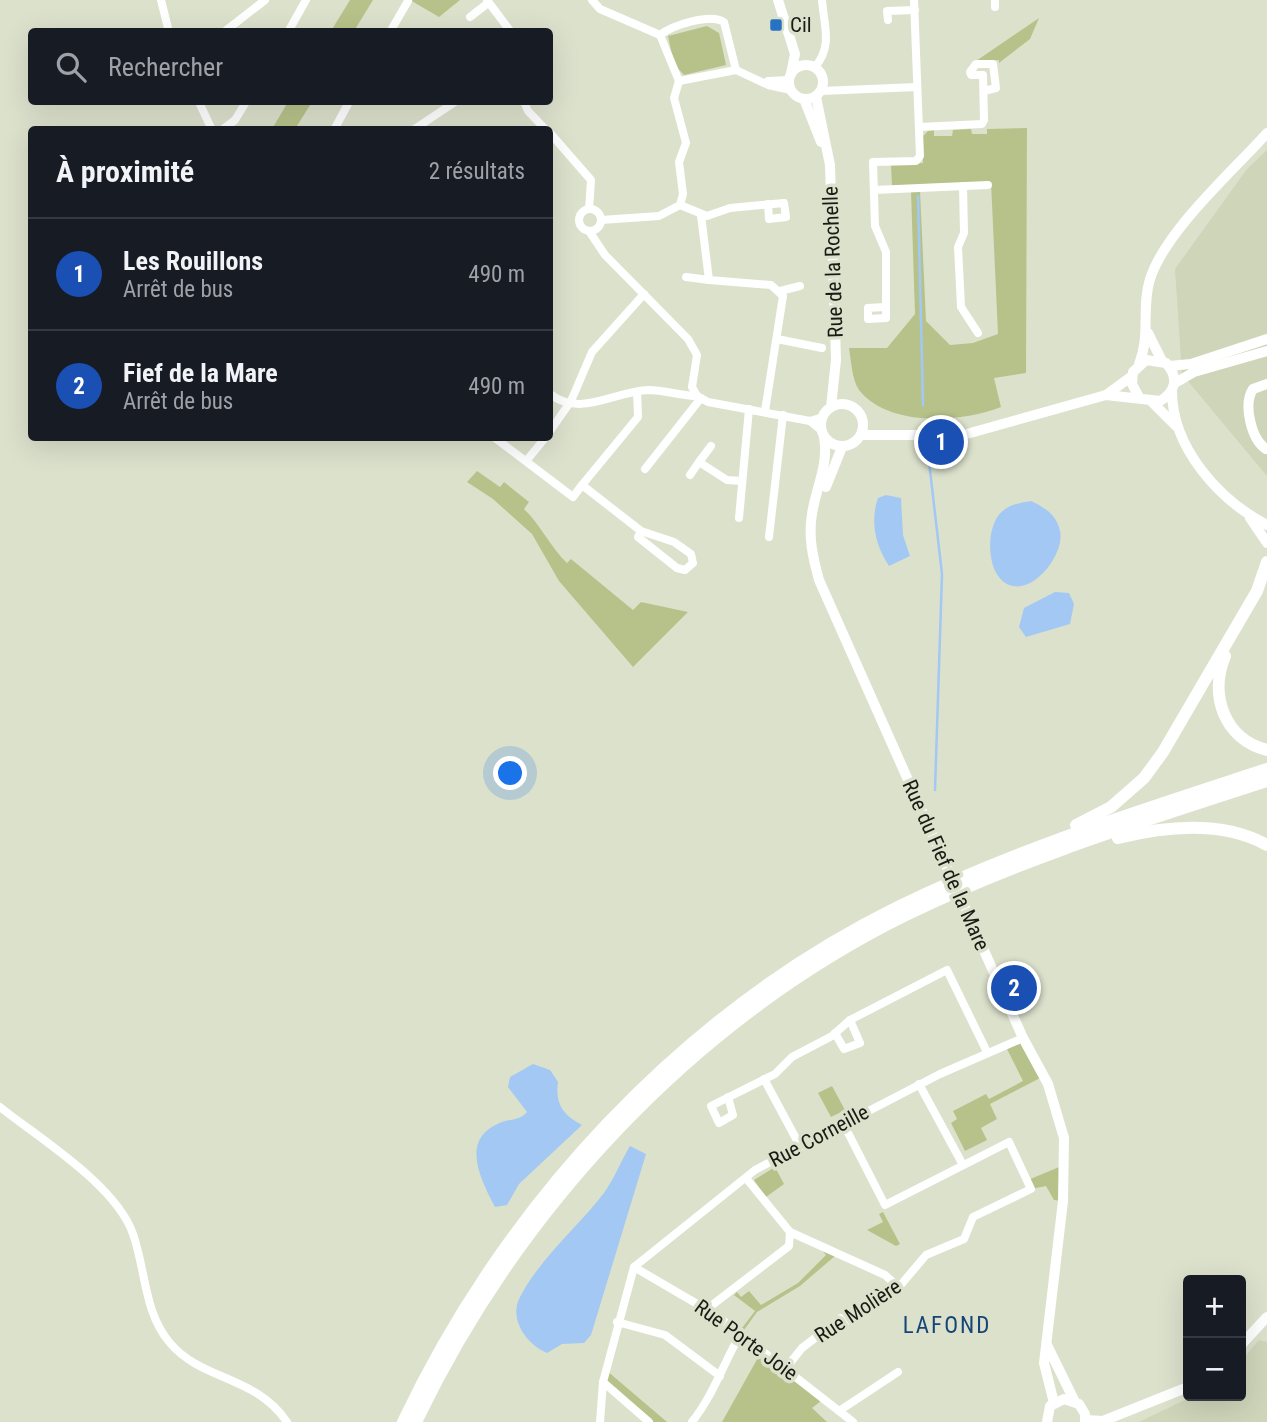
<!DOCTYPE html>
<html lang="fr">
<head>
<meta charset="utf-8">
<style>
	body { margin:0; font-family:"Roboto Condensed",sans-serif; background:#20242c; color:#f1f3f6 }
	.controls { position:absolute; right:21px; bottom:21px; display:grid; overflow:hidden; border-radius:7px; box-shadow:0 7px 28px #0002 }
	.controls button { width:63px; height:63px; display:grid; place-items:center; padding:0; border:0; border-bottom:2px solid #363941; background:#171b24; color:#f1f3f6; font:35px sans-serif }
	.you { position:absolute; left:511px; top:774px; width:24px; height:24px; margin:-18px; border:5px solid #fff; border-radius:50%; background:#1a73e8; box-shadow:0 0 0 10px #1a73e833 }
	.badge { display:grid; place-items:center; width:46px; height:46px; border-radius:50%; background:#ea580c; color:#fff; font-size:23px; font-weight:700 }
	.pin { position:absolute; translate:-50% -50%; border:4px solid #fff; box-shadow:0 2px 7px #0006 }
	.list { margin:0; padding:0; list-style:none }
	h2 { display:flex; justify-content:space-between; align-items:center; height:91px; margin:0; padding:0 28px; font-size:30px }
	h2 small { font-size:23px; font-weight:400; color:#9ea1a6 }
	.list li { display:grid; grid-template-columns:46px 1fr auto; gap:21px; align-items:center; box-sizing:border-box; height:112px; padding:0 28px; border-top:2px solid #363941 }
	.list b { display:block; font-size:26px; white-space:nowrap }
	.list p { margin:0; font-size:23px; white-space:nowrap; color:#9ea1a6 }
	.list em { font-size:23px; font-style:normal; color:#9ea1a6 }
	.icon { flex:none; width:38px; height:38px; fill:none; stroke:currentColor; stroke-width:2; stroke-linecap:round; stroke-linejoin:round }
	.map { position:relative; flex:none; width:1267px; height:1422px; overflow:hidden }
	.search { position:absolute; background:#171b24; box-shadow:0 7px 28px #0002; left:28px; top:28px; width:525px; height:77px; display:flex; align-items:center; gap:18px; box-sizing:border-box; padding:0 24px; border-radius:7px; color:#9ea1a6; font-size:26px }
	.panel { position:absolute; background:#171b24; box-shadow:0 7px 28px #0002; left:28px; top:126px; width:525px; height:315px; border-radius:7px }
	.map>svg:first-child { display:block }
</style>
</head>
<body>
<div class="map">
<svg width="1267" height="1422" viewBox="0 0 1267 1422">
	<rect width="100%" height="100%" fill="#dce1cc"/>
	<g fill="#cfd5b9">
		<polygon points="1267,150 1267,476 1182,374 1175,269 1247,169"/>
		<polygon points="1259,1340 1267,1342 1267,1422 1139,1422 1193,1396 1241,1396 1241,1361"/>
	</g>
	<g fill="#b7c28a">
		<polygon points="350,0 373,0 354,31 331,31"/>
		<polygon points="410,0 460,0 439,17"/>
		<polygon points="1039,18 1030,39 999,63 999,60 976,61"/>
		<polygon points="707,26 719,33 726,65 684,75 674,64 668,36"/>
		<polygon points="288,102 312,102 295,129 272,129"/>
		<path d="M1027,128L1026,373L994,378L1001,407C961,423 888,427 859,390C852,380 851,360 849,348H887L915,314L911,191H920L926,321L950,345L973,343L998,334L991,182L892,186L891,165L923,163L922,137L928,131L934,130V136H952L953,130L971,129L972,134H987V129Z"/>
		<path d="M477,471L500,487L504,482L529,502L524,509C541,525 550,547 567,563L571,559L633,610L641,602L688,612L633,667L559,581L532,534L493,499L467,482Z"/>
		<polygon points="1023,1038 1044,1076 990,1104 997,1119 981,1128 987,1140 965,1151 951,1123 957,1119 953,1111 986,1094 989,1099 1023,1081 1005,1045"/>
		<polygon points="832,1086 845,1110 831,1117 818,1093"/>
		<polygon points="1064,1165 1063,1201 1054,1200 1046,1186 1031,1189 1028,1180"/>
		<polygon points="775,1167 784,1184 766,1197 754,1180"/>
		<polygon points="883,1212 900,1244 896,1246 867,1230 883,1222 879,1214"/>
		<polygon points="822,1250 835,1256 800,1286 757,1312 744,1330 742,1328 755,1311 734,1295 737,1292 741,1297 749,1291 761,1305 798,1283 826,1255"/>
		<polygon points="760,1354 821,1401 812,1408 827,1422 722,1422"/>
		<polygon points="606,1370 667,1422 649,1422 603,1382"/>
	</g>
	<g fill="#a3c8f4">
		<path d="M886,495L901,498L903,535L910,556L889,566C875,545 870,521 878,498Z"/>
		<path d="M1031,501C1044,507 1057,515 1060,531C1065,552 1037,591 1013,586C987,581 985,534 998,516C1006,505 1019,503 1031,501Z"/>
		<polygon points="1055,592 1069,593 1074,604 1070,624 1026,637 1019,627 1024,608"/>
		<path d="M533,1064L550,1070L558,1082C555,1104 563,1115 582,1125L519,1184L507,1205L495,1207C480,1178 459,1138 502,1122C511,1119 521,1120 527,1112L508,1087L510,1077Z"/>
		<path d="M630,1146L646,1154L591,1335L584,1343L562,1344L547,1353C527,1345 508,1319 520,1297C541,1257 577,1228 604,1193C614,1179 621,1161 630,1146Z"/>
	</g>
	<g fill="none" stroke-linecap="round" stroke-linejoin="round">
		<g stroke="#a3c8f4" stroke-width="2.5">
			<polyline points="918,196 923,405"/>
			<polyline points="928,453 942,574 935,790"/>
		</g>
		<g stroke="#fff" stroke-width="8">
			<polyline points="161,0 169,32"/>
			<polyline points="487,0 511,32"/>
			<path d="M592,0L600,9L660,35C673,25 710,13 724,22L736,70L768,85L791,90"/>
			<polyline points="995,0 995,7"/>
			<polyline points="470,17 488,3"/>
			<polyline points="888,20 887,11 915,10"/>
			<polyline points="224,32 265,0"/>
			<polyline points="288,32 306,0"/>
			<polyline points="390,32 408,1"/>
			<polyline points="660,35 679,81 736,70"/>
			<path d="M815,67C833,46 824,26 822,0"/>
			<polyline points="768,81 789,80"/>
			<polyline points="821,91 917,87"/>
			<polyline points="199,102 212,130"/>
			<polyline points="524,102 528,111 546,130"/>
			<polyline points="919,127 982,124 984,120 983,75 971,75 970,72 976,64 993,64 996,88 984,91"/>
			<polyline points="222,130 235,120 246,102"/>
			<polyline points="334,130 349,102"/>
			<polyline points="413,130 455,102"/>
			<polyline points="550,133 591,180 589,209"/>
			<polyline points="963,186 964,233 958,247 961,307 978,333"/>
			<polyline points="874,190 988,185"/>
			<polyline points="680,205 707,216 730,208 784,203 786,217 769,219 768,204"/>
			<circle cx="590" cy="220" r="11"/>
			<polyline points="701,215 709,280 771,285 783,296 765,411"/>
			<polyline points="601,220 659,216 680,205 683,194 679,162 686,143 674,98 679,81"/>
			<polyline points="589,231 605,255 688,339 697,355 692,387 697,396 708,402 810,421 823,417"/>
			<polyline points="686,277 709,280"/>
			<polyline points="780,291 800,286"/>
			<polyline points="885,307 868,308 868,319 886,318 886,252 875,226 873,162 916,161 920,156 914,0"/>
			<polyline points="777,339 822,348"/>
			<path d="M550,394C581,418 614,391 649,390C665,390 681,396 697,396"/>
			<polyline points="810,421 822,431"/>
			<polyline points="550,431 571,401 592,352 644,294"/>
			<polyline points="495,438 573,497 582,485 641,531 674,542 691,554 693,563 685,570 677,568 638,537 641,531"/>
			<polyline points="711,446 699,462 727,480 742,481"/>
			<polyline points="527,460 545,438"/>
			<polyline points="645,469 701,398"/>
			<polyline points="690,475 699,462"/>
			<polyline points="582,485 638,417 637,392"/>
			<polyline points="739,518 749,409"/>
			<polyline points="769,537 783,415"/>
			<polyline points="835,1033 844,1049 860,1043 850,1020"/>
			<polyline points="764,1079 800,1146"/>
			<polyline points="919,1084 963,1165"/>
			<polyline points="728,1097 733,1115 719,1123 711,1106 775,1074 792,1057 832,1036 850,1020 947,970 987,1052"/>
			<path d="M0,1107C40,1139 116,1185 133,1234C146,1271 144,1313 170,1343C202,1381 255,1375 287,1422"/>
			<polyline points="790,1232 885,1275 896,1285"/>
			<polyline points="634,1267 716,1315 853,1422"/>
			<polyline points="707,1309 789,1246 790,1232 746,1178"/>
			<polyline points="617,1322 665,1335 720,1376"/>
			<polyline points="786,1368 802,1348 841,1318 850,1321 896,1285 899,1287 926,1255 964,1239 973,1217 1031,1189 1009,1142 885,1205 843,1123"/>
			<polyline points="603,1382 649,1422"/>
			<polyline points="839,1411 898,1372"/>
			<polyline points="600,1422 603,1382 634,1267 755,1170 940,1074 1023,1038"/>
			<path d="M692,1422C714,1394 723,1364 741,1333"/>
		</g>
		<g stroke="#fff" stroke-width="10">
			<polyline points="1148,333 1162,361"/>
			<path d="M1139,364C1151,334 1141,308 1150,279C1166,230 1232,172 1267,133"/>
			<polyline points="1169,366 1191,364 1267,339"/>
			<polyline points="1175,383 1194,372 1267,351"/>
			<path d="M1266,449C1251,439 1243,404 1253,389L1267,384"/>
			<polyline points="1241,1345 1267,1317"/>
			<polyline points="1086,1420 1103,1421 1188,1387"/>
		</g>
		<g stroke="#fff" stroke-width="10">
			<polyline points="778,0 795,54 791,74"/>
			<circle cx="806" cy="82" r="17"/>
			<polyline points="816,97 830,165 836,360 831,407"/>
			<polyline points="804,99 821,142"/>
			<path d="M1172,391C1172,448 1219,500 1267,525"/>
			<polyline points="1106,395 1132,376"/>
			<polyline points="1152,402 1176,426"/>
			<circle cx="842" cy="425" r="21"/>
			<path d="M861,435H963L1106,395L1160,401C1176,392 1179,377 1166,363L1146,360L1133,372L1132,384L1139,397"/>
			<path d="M824,437C829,465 816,487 812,514C808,537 813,558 819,580L1023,1038L1048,1084L1064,1138L1063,1201L1044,1363L1054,1403"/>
			<polyline points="826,487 842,447"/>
			<polyline points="1250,518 1267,543"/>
			<polyline points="1047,1345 1074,1400"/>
			<polyline points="1047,1422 1050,1406 1064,1399 1079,1404 1085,1414 1085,1422"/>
		</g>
		<g stroke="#fff" stroke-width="12">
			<path d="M1225,656C1209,695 1224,739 1267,750"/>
			<polyline points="1076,825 1111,807 1144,778 1163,752 1257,591 1267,562"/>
			<path d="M1118,838C1166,826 1222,820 1267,845"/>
			<path d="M403,1422C506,1205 681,1014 898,907C1016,849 1142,810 1267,769"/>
			<path d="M416,1422C518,1209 691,1022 904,916C1020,859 1144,821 1267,781"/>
		</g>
	</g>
	<rect fill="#2772c2" stroke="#dce1cc" stroke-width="2.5" x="769" y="18" width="14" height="14" rx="3.5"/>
	<g text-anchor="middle" stroke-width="7" stroke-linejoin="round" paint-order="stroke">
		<g font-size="21" fill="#191b14" stroke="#dce1cc" text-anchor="start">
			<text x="790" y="32">Cil</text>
		</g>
		<g font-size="21" fill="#191b14" stroke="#dce1cc">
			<text transform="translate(833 262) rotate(-92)" y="7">Rue de la Rochelle</text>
			<text transform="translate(946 865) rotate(66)" y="7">Rue du Fief de la Mare</text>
			<text transform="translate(819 1136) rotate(-28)" y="7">Rue Corneille</text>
			<text transform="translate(858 1311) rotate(-33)" y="7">Rue Molière</text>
			<text transform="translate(746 1340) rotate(36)" y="7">Rue Porte Joie</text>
		</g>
		<g font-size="23" letter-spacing="2" fill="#154477" stroke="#dce1cc">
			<text x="947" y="1333">LAFOND</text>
		</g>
	</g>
</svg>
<div class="controls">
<button>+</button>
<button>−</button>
</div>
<div class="you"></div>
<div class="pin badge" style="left:941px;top:442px;background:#1a4fb4">1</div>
<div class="pin badge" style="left:1014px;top:988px;background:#1a4fb4">2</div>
<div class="search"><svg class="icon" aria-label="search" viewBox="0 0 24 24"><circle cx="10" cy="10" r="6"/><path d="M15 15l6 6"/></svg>Rechercher</div>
<section class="panel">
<h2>À proximité<small>2 résultats</small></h2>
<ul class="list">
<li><span class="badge" style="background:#1a4fb4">1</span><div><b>Les Rouillons</b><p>Arrêt de bus</p></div><em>490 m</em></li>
<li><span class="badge" style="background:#1a4fb4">2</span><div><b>Fief de la Mare</b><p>Arrêt de bus</p></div><em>490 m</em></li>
</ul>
</section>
</div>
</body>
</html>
